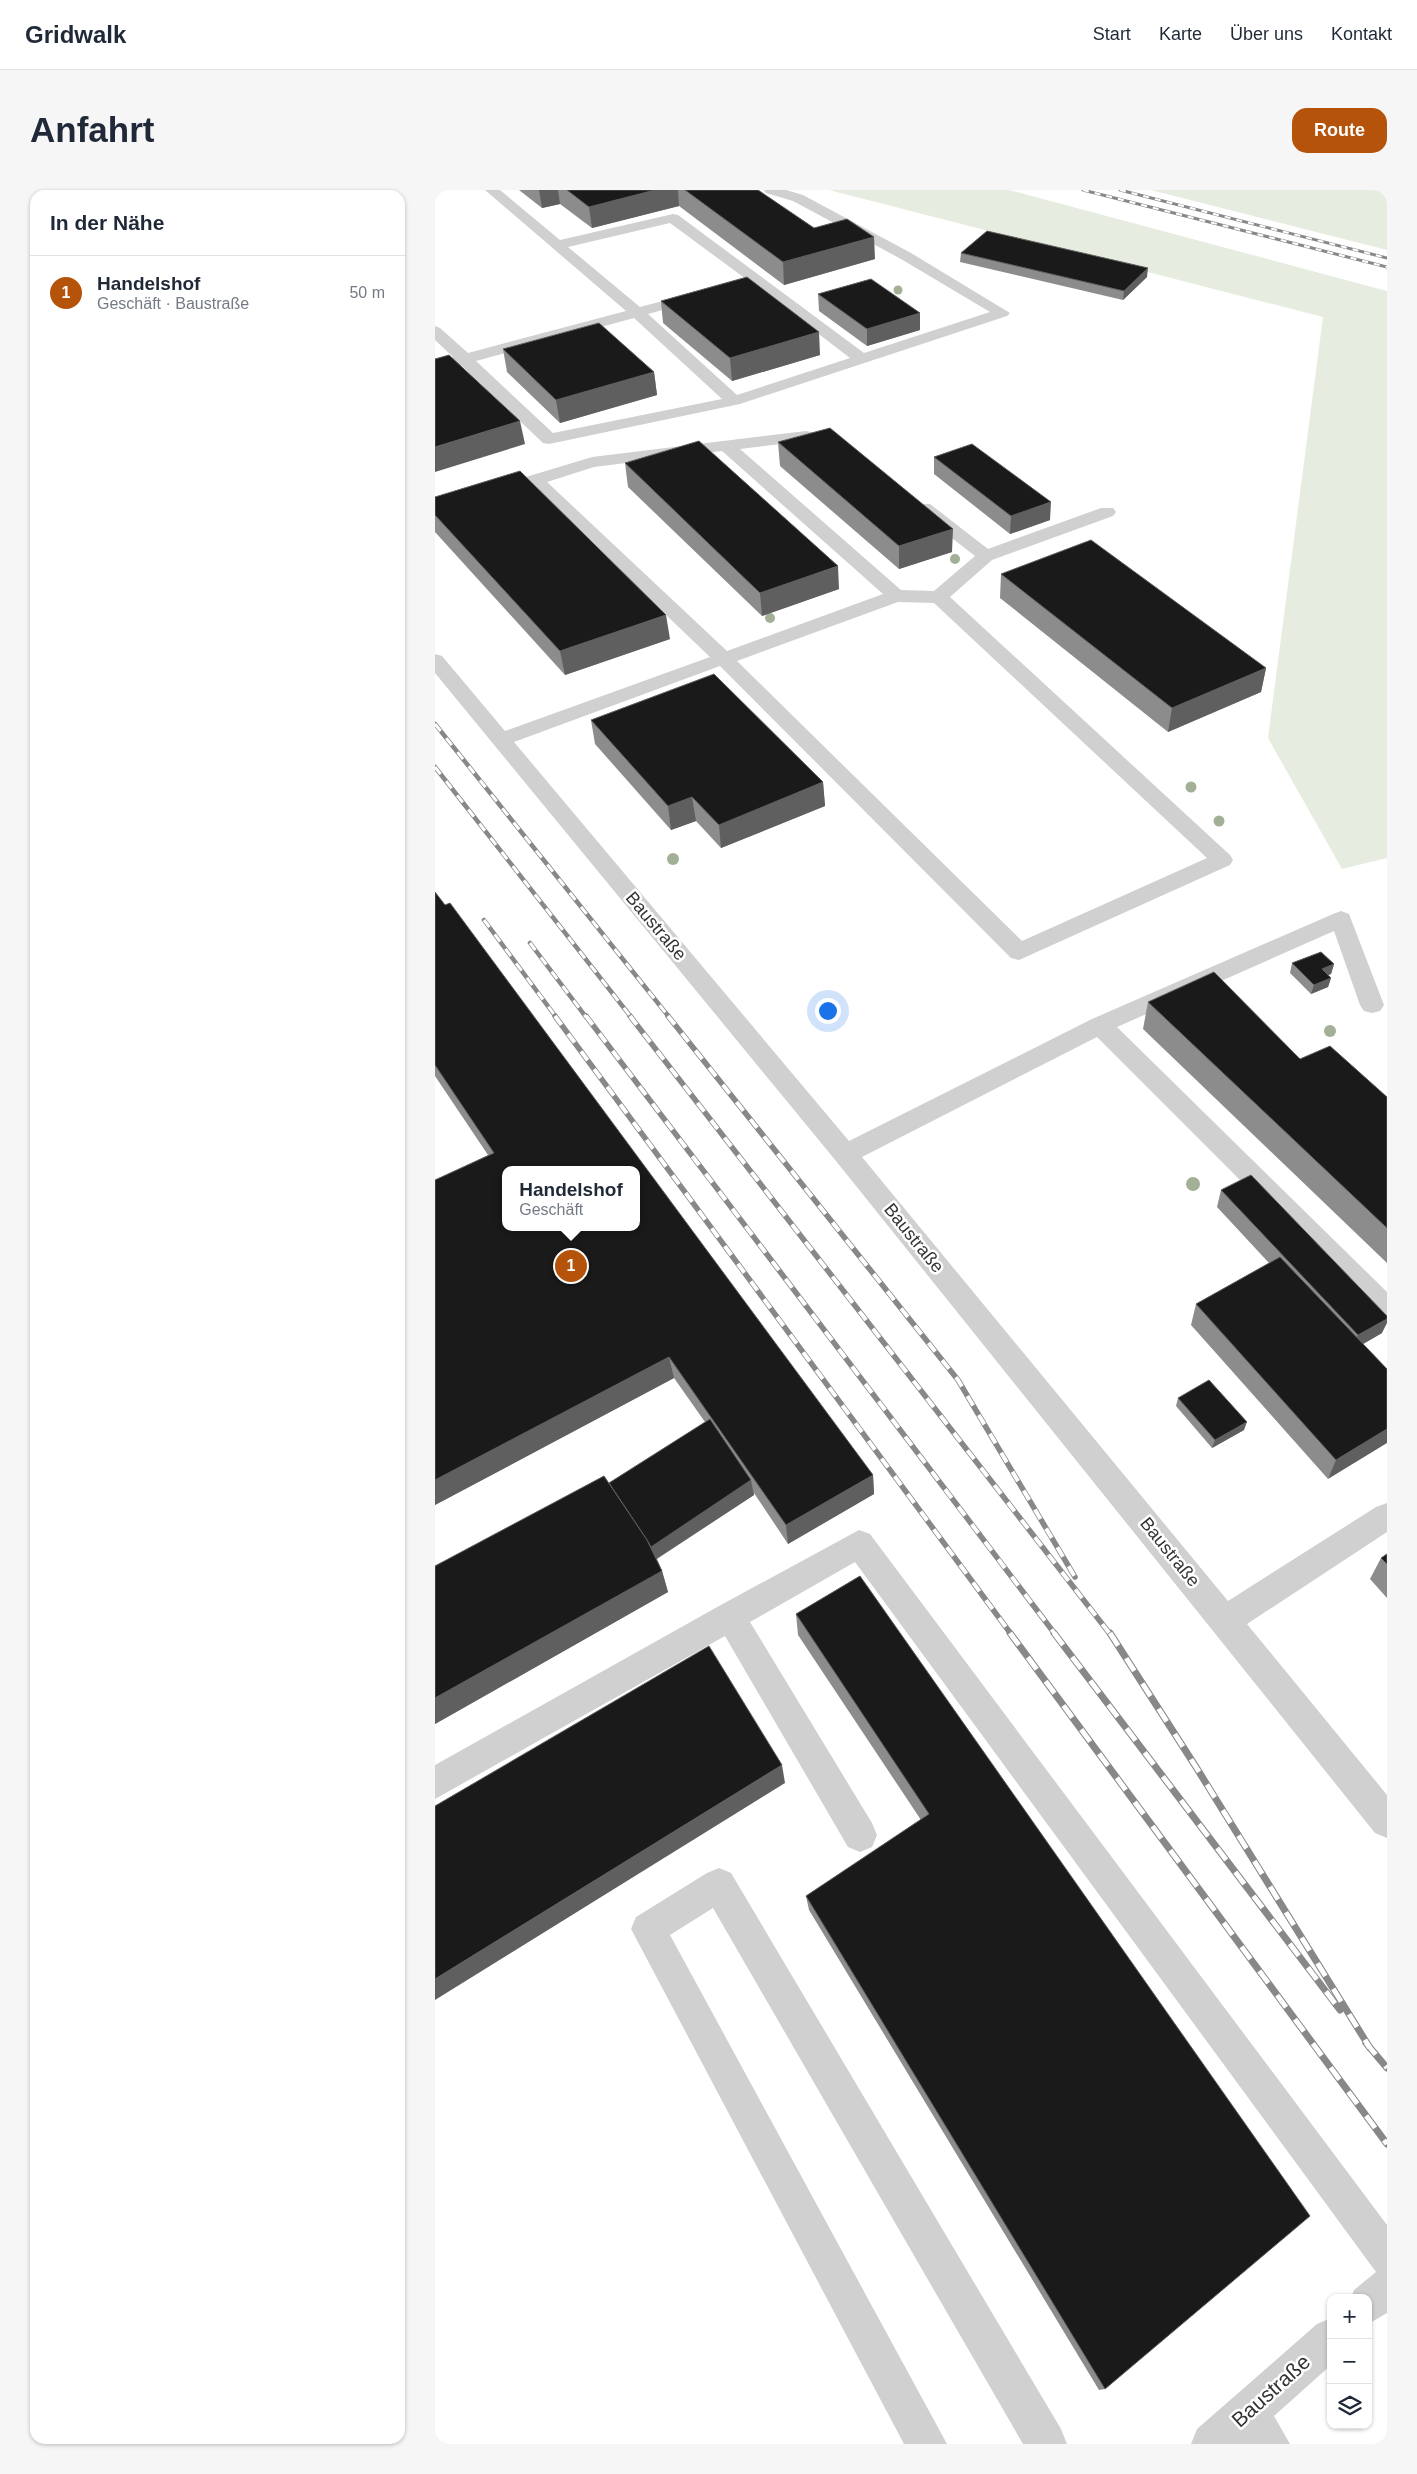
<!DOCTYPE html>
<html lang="de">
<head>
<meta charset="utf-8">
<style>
	body { margin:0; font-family:Helvetica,sans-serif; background:#f6f6f7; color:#1f2937 }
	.controls { position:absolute; right:15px; bottom:15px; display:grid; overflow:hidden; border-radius:10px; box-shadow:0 1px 4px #0004 }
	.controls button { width:45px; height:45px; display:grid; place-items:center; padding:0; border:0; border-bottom:1px solid #e0e1e3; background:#fff; color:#1f2937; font:25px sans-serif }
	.you { position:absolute; left:392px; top:820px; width:18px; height:18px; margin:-12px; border:4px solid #fff; border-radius:50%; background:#1a73e8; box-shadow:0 0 0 8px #1a73e833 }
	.badge { display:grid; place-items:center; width:32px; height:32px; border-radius:50%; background:#b45309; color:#fff; font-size:16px; font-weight:700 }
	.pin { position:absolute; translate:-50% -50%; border:2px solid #fff; box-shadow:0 1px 5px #0006 }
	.popup { position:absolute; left:67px; top:976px; width:138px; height:65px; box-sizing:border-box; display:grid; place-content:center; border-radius:10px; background:#fff; filter:drop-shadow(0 1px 4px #0005); font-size:16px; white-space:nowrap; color:#747a83 }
	.popup b { font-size:19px; color:#1f2937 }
	.popup::after { content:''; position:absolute; left:50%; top:100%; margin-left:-10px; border:10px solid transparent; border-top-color:#fff }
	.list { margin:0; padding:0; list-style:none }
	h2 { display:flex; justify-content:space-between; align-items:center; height:65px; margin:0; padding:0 20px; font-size:21px }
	h2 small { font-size:16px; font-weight:400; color:#747a83 }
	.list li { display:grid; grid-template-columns:32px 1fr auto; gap:15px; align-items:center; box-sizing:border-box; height:75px; padding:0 20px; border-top:1px solid #e0e1e3 }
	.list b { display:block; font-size:19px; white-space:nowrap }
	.list p { margin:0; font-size:16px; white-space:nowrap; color:#747a83 }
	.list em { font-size:16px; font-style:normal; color:#747a83 }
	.icon { flex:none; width:28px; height:28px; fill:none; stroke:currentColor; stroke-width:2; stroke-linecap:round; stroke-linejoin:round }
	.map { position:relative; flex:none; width:952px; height:2254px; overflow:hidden; border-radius:15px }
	header { display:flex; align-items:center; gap:30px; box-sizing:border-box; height:70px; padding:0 25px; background:#fff; border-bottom:1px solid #e0e1e3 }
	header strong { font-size:24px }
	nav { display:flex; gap:28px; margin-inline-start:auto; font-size:18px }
	.intro { display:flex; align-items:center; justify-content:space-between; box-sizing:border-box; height:120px; padding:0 30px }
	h1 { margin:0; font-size:35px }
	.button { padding:12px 22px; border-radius:15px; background:#b45309; color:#fff; font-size:18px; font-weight:700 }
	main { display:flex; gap:30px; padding:0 30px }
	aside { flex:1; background:#fff; border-radius:15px; box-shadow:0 1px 4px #0004 }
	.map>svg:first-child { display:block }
</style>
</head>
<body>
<header>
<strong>Gridwalk</strong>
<nav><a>Start</a><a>Karte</a><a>Über uns</a><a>Kontakt</a></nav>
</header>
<div class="intro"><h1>Anfahrt</h1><a class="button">Route</a></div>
<main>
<aside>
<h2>In der Nähe<small></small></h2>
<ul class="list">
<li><span class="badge">1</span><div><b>Handelshof</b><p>Geschäft · Baustraße</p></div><em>50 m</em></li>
</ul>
</aside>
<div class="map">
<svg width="952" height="2254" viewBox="0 0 952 2254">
	<rect width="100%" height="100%" fill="#fff"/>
	<g fill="#e6ecdf">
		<polygon points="394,0 574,0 952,101 952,668 907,679 833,548 888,127"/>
		<polygon points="716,0 952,0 952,60"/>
	</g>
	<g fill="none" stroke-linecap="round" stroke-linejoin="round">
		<g fill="#d0d0d0" fill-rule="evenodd">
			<path d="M50,0H65L125,50L238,24L243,25L429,163L555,122L466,69L358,11L331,3L329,0H351L368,5L476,63L575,123L572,126L305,214L114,254L108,253L26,175L0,182V172L18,167L0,150V136L5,138L33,163L191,121ZM235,33L311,89L205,117L133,57ZM320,95L415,168L302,205L213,124ZM199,128L287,209L118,243L41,171Z"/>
			<path d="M371,241L404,248L406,252L404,256L398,257L371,251L305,259L466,400L499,401L540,366L483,322L480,318L483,314H495L553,359L666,318H678L681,322L678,326L557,370L515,407L795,665L798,670L795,675L584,770L576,768L285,476L79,552L414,951L657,829L898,724L906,721L914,724L949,815L945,821L937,823L929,821L925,815L899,741L682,837L952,1102V1130L942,1127L662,847L427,967L793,1411L941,1317L952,1313V1342L812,1434L952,1605V1648L940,1643L401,971L0,483V464L7,466L70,541L275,467L97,297L87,299L81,298L78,294L81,290L157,267ZM287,261L448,404L292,461L112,292L159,277ZM463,412L499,413L772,668L587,751L302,471Z"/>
			<polygon points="424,1340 435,1344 952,2035 952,2123 933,2134 933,2108 916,2108 919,2100 941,2082 420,1372 315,1432 437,1633 442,1645 437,1657 425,1662 413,1657 290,1446 0,1609 0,1575 284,1416"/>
			<polygon points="284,1678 296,1683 626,2239 632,2254 588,2254 278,1718 235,1745 512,2254 469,2254 196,1739 201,1727 272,1683"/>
			<polygon points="896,2128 896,2175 839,2226 855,2254 756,2254 762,2239 882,2134"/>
		</g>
		<defs>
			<g id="rail-far3">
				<polyline points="648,0 952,77"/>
				<polyline points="685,0 952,68"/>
			</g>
			<g id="rail-far2">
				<polyline points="0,534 234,827"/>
				<polyline points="0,577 196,827"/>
				<polyline points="49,730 121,827"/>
				<polyline points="95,753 151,827"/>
			</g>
			<g id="rail-far1">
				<polyline points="120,826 576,1444"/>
				<polyline points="151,826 620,1444"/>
				<polyline points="195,826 675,1444"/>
				<polyline points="233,826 523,1190 640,1387"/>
			</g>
			<g id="rail">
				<polyline points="575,1443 952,1954"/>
				<polyline points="619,1443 905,1820"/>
				<polyline points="675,1443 761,1577 935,1858"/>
				<polyline points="931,1853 952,1878"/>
			</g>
		</defs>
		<use href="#rail-far3" stroke="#888" stroke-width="3"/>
		<use href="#rail-far2" stroke="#888" stroke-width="4.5"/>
		<use href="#rail-far1" stroke="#888" stroke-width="5.5"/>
		<use href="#rail" stroke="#888" stroke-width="7"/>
		<use href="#rail-far3" stroke="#fff" stroke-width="2" stroke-dasharray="6" stroke-linecap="butt"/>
		<use href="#rail-far2" stroke="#fff" stroke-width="3" stroke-dasharray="9" stroke-linecap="butt"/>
		<use href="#rail-far1" stroke="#fff" stroke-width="4" stroke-dasharray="11" stroke-linecap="butt"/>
		<use href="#rail" stroke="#fff" stroke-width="5" stroke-dasharray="15" stroke-linecap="butt"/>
	</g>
	<g fill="#a2b095">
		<circle cx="463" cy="100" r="4.5"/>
		<circle cx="520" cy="369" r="5"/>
		<circle cx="335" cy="428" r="5"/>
		<circle cx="756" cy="597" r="5.5"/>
		<circle cx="784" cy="631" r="5.5"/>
		<circle cx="238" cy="669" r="6"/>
		<circle cx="895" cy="841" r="6"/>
		<circle cx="758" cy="994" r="7"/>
	</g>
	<g fill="#8c8c8c">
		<polygon points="84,0 323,0 379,38 440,69 349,95 244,16 157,38 125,14 107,18"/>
		<polygon points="526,63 712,87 688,110 525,72"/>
		<polygon points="383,104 485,123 485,140 432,156 384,121"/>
		<polygon points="226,111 385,165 297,191 228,133"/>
		<polygon points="68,159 219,182 222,205 125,233 72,182"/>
		<polygon points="343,252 517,362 464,379 345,276"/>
		<polygon points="499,267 615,330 575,344 499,284"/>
		<polygon points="190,273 404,399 327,426 193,297"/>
		<polygon points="0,307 235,449 130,485 0,342"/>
		<polygon points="566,384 831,478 826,502 733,542 565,408"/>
		<polygon points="156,530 388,592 390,616 286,658 261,631 236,640 160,554"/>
		<polygon points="0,702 438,1285 439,1304 353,1354 319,1303 319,1305 222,1369 227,1381 233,1402 0,1534 0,1376 174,1293 270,1232 239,1188 0,1315 0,990 53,965 0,886"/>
		<polygon points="857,773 899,774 896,784 893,785 896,788 893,797 876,804 855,783"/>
		<polygon points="713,812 865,869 952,907 952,1073 708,839"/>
		<polygon points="786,1000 947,1143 928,1154 952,1179 893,1289 756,1135 761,1114 834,1073 782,1017"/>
		<polygon points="743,1208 809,1240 777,1258 741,1216"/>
		<polygon points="952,1364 952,1408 935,1389 946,1368"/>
		<polygon points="425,1386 670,2199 664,2200 374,1720 371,1706 486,1630 363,1445 361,1424"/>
	</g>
	<g fill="#5f5f5f">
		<polygon points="104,0 123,0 125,14 107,18"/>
		<polygon points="220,0 243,0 244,16 157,38 154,17"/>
		<polygon points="439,47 440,69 349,95 348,72"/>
		<polygon points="713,78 712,87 688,110 689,101"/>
		<polygon points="485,123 485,140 432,156 432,139"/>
		<polygon points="384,142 385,165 297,191 295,168"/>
		<polygon points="219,182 222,205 125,233 121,210"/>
		<polygon points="85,231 90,254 0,282 0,257"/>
		<polygon points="616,312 615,330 575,344 576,326"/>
		<polygon points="518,339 517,362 464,379 464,356"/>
		<polygon points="403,376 404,399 327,426 325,403"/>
		<polygon points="231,425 235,449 130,485 125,461"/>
		<polygon points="831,478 826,502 733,542 737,518"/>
		<polygon points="388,592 390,616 286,658 284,635"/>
		<polygon points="257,607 261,631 236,640 233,616"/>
		<polygon points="899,774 896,784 885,788 887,779"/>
		<polygon points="896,788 893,797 876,804 879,795"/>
		<polygon points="952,1129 952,1133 947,1143 916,1161 923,1145"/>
		<polygon points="234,1167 239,1188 0,1315 0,1290"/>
		<polygon points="812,1232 809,1240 777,1258 780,1250"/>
		<polygon points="952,1239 952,1253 893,1289 901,1270"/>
		<polygon points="438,1285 439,1304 353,1354 351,1335"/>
		<polygon points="316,1290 319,1305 218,1371 214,1357"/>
		<polygon points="227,1381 233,1402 0,1534 0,1508"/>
		<polygon points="347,1575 350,1593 0,1810 0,1789"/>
	</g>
	<g fill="#1a1a1a" stroke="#5f5f5f" fill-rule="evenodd">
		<polygon points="132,0 220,0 154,17"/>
		<polygon points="250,0 323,0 379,38 412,29 439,47 348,72"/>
		<polygon points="552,41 713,78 689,101 526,63"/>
		<polygon points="312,87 384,142 295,168 226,111"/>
		<polygon points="436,89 485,123 432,139 383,104"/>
		<polygon points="164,133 219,182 121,210 68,159"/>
		<polygon points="14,165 85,231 0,257 0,169"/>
		<polygon points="395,238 518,339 464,356 343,252"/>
		<polygon points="264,251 403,376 325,403 190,273"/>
		<polygon points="537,254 616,312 576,326 499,267"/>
		<polygon points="85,281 231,425 125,461 0,325 0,307"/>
		<polygon points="656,350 831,478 737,518 566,384"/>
		<polygon points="279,484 388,592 284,635 257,607 233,616 156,530"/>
		<path d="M0,702L10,715L15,713L438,1285L351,1335L234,1167L0,1290V990L59,963L0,875ZM71,980H201V1037H71Z"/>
		<polygon points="886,762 899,774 887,779 896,788 879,795 857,773"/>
		<polygon points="779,782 865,869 895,856 952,907 952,1038 713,812"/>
		<polygon points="816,985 952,1126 952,1129 923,1145 786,1000"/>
		<polygon points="845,1067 952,1179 952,1239 901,1270 761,1114"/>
		<polygon points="774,1190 812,1232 780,1250 743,1208"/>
		<polygon points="275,1229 316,1290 216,1357 212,1350 174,1293"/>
		<polygon points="169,1286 212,1350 227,1381 0,1508 0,1376"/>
		<polygon points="952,1364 952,1374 946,1368"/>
		<polygon points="425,1386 875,2026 670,2199 371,1706 494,1624 361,1424"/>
		<polygon points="274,1456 347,1575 0,1789 0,1616"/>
	</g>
	<g text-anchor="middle" stroke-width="5" stroke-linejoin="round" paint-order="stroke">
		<g font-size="18" fill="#333" stroke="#fff">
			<text transform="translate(221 736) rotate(50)" y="6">Baustraße</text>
			<text transform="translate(479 1048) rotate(51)" y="6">Baustraße</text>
			<text transform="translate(735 1362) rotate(51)" y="6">Baustraße</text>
		</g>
		<g font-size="21" fill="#333" stroke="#fff">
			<text transform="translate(836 2201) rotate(-42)" y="7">Baustraße</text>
		</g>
	</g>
</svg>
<div class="controls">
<button>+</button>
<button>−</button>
<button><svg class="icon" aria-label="layers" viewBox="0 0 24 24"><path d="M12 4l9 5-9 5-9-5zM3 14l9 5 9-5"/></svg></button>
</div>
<div class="you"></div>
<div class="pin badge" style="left:136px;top:1076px">1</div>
<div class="popup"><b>Handelshof</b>Geschäft</div>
</div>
</main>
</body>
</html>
